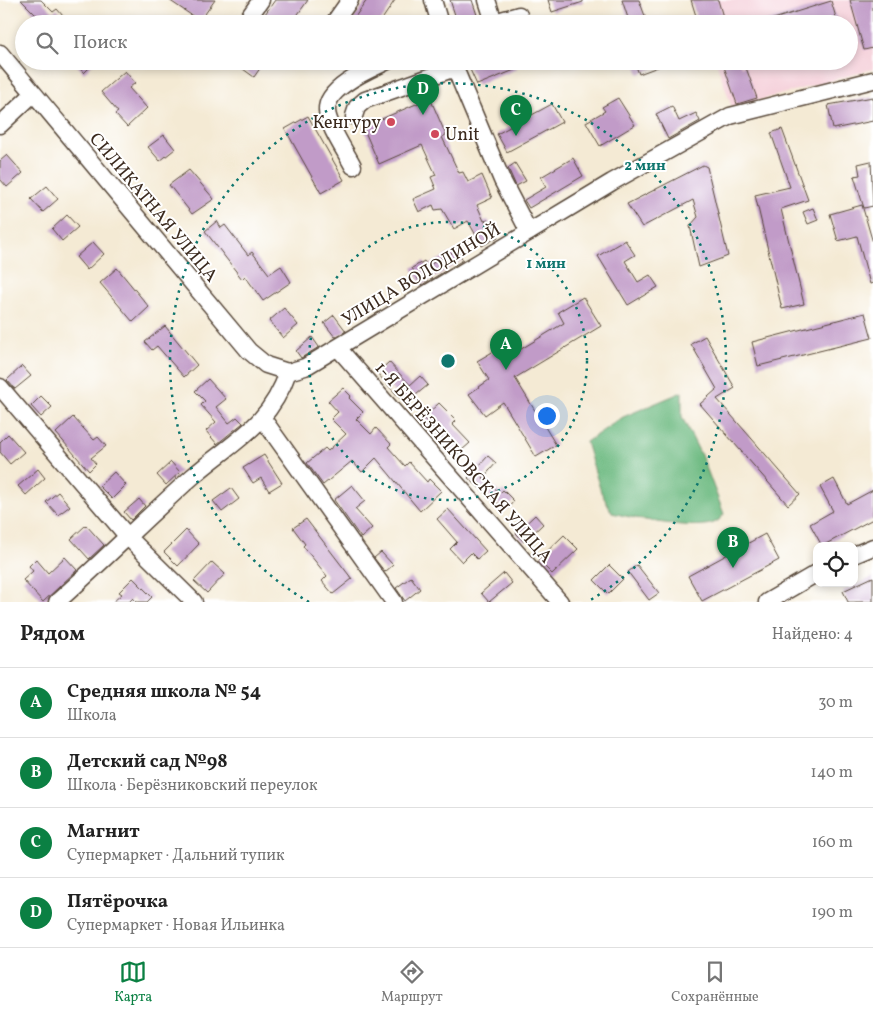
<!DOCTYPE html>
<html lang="ru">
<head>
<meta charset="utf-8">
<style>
	body { margin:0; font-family:Vollkorn,serif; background:#f6f6f6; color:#222 }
	.controls { position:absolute; right:15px; bottom:15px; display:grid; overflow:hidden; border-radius:10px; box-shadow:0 2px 8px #0003 }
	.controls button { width:45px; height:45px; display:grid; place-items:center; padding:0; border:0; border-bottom:1px solid #e0e0e0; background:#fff; color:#222; font:25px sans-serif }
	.you { position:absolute; left:546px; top:415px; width:18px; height:18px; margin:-12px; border:4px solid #fff; border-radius:50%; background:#1a73e8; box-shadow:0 0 0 8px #1a73e833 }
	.badge { display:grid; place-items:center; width:32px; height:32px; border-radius:50%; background:#0b8043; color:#fff; font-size:16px; font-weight:700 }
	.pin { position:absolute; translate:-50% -41px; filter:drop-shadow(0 1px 2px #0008) }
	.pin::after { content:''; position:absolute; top:26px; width:18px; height:15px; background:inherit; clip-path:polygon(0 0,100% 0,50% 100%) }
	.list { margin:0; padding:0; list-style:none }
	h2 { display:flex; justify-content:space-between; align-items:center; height:65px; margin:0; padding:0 20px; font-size:21px }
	h2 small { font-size:16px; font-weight:400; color:#767676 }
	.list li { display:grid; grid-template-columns:32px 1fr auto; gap:15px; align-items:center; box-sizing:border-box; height:70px; padding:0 20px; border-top:1px solid #e0e0e0 }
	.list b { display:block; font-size:19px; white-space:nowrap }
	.list p { margin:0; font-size:16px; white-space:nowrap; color:#767676 }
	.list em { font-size:16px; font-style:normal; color:#767676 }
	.icon { flex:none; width:28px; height:28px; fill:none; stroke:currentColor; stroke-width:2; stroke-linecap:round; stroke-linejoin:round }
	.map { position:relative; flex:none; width:873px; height:602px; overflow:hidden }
	.search { position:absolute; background:#fff; box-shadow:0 2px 8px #0003; left:15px; right:15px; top:15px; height:55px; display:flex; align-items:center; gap:12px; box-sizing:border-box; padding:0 18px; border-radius:28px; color:#767676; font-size:19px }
	.sheet { height:345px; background:#fff }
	nav { display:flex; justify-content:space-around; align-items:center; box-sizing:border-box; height:70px; border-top:1px solid #e0e0e0; background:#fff; font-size:14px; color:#767676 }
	nav a { display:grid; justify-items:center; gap:2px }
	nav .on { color:#0b8043 }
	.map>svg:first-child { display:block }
</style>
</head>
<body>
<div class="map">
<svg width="873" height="602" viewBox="0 0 873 602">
	<rect width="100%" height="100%" fill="#fff"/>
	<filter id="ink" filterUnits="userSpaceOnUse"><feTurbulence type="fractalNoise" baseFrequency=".02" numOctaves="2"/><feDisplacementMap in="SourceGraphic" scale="10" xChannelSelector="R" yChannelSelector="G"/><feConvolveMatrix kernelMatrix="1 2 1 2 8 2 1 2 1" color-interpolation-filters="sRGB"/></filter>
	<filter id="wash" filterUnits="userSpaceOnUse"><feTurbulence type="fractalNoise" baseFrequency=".0096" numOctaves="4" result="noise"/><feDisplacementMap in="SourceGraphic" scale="20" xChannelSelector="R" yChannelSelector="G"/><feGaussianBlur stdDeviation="1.12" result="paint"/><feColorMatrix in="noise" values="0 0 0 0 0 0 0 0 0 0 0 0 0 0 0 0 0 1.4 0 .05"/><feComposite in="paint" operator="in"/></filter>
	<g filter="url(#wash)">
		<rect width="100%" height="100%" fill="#f4ead4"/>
		<polygon fill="#f5cfd9" points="694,0 873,0 873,69 732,108 716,61 849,61 849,24 703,24"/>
		<path fill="#70bb83" stroke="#567250" d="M682,392V417L703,459L724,514C722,516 719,521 716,522C697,532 634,518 612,513L601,492L586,442L623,417Z"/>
		<g id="blocks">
			<g fill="#c19bc8">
				<polygon points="21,0 41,0 53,12 57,9 70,24 45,24"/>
				<polygon points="169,0 215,0 200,21"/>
				<polygon points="275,0 308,0 291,24 258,24"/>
				<polygon points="367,0 395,0 379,24 350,24"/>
				<polygon points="450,0 472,0 477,15 457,21"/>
				<polygon points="548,0 583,0 583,2 552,12"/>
				<polygon points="622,0 639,0 648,24 630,24"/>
				<polygon points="691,0 718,0 725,24 677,24 696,16"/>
				<polygon points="850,0 873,0 873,48 864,50"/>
				<polygon points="831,1 838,24 764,24 764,22"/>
				<polygon points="73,61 96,61 84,73"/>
				<polygon points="232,61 265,61 254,77"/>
				<polygon points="476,61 514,61 517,69 477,85 468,65"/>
				<polygon points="634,61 671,61 671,62 639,74"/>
				<polygon points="722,61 739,61 741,67 745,65 757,98 737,104"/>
				<polygon points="125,71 135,83 129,88 147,108 127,127 115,114 118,112 101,92"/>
				<polygon points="873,97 873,121 833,129 828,105"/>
				<polygon points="430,98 446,135 442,137 459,173 463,172 468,182 482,175 492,198 477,205 484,221 488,220 498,237 482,246 468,221 454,229 442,209 435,210 433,205 419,212 413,199 436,189 431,177 436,175 422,145 379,164 363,127"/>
				<polygon points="618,98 635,125 600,146 586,122 605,111 602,107"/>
				<polygon points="552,104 562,122 507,152 497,134"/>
				<polygon points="672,106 679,121 696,113 700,121 668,139 656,114"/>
				<polygon points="308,116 344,180 321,193 285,129"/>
				<polygon points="782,129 808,200 781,209 804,304 782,309 755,195 790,187 771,133"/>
				<polygon points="164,135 175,149 160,161 148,147"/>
				<polygon points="7,155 23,173 7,187 0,179 0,161"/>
				<polygon points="573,158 583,176 529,208 524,200 546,187 541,177"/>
				<polygon points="871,161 873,206 864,208 854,176 860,175 858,164"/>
				<polygon points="515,163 526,181 516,186 508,168"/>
				<polygon points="703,165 707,167 728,256 699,267 690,226 698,217 693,200 642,227 627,204"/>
				<polygon points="189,170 214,199 192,214 169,185"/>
				<polygon points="47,186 58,199 43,212 31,199"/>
				<polygon points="862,205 873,243 873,283 870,284 857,236 838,241 830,214"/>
				<polygon points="813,208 818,220 808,224 803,212"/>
				<polygon points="67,215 78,227 62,241 52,229"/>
				<polygon points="217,221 221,228 225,225 248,255 252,252 269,274 281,266 291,282 263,301 245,276 242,279 205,231"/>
				<polygon points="625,240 635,255 625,261 638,282 650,275 658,287 628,305 598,256"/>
				<polygon points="93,242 104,254 87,270 76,257"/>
				<polygon points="457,250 463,260 422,285 412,268 424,261 427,266"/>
				<polygon points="117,268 149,307 133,322 100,283"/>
				<polygon points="583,297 601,326 515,378 556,445 536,457 503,402 485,415 469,394 489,380 477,361 501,347 508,357 564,323 558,312"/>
				<polygon points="284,308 298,325 283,338 269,321"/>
				<polygon points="865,313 872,338 758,366 752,342"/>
				<polygon points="334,315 346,331 335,337 324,323"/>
				<polygon points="165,326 197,365 184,377 157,346 152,350 145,342"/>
				<polygon points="705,336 735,388 717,399 800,494 788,505 700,404 717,389 691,344"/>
				<polygon points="312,337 319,347 301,358 296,351"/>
				<polygon points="389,362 410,385 420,376 428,385 405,404 377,373"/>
				<polygon points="22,366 31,376 15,389 7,380"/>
				<polygon points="208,379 226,399 216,407 229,423 237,417 243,423 217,444 206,431 216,422 201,405 205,401 195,391"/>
				<polygon points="343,388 351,396 349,398 363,412 356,419 371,434 376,428 391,444 388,447 405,466 409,462 427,482 429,479 441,491 420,511 376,458 362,472 352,461 323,485 307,463 325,448 328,451 346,434 331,419 338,412 328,401"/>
				<polygon points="41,396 52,407 41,417 31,406"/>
				<polygon points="439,403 456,420 452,424 470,443 454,457 444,447 448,444 423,418"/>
				<polygon points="73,417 94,440 98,437 106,446 91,458 96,464 89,471 56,433"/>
				<polygon points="8,434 24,452 10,464 0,452 0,442"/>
				<polygon points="264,455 282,483 269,491 261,478 253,483 243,468"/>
				<polygon points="488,456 496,463 483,478 500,493 503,490 514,501 506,510 468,478"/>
				<polygon points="171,462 180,472 166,485 157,475"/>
				<polygon points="38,469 45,478 26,495 18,486"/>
				<polygon points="114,472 126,485 112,499 99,486"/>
				<polygon points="834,479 847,504 873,490 873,519 822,546 810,524 833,511 820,487"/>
				<polygon points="352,485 365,501 355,509 372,528 361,538 334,500"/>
				<polygon points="231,488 239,499 222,512 213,501"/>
				<polygon points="58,492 70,506 58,515 46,502"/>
				<polygon points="139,499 145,506 131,520 124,512"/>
				<polygon points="448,509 486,551 477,559 471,553 462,562 450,549 457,542 437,519"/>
				<polygon points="535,515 543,524 524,542 516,533"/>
				<polygon points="306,519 352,579 333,594 322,581 327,576 303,546 305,544 293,528"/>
				<polygon points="86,525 104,545 89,559 71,539"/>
				<polygon points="186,530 199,544 178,566 164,552"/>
				<polygon points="765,534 779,560 702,601 688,576"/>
				<polygon points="564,535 578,549 552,574 538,560"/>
				<polygon points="381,552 393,565 385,572 374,558"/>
				<polygon points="65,557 77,570 43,602 23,580 33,571 29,566 36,559 48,573"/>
				<polygon points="212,562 225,574 207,593 194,581"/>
				<polygon points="609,565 623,579 608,594 594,580"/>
				<polygon points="637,565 659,593 649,600 628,572"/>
				<polygon points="504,573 512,583 489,602 481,593"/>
				<polygon points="411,577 420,589 405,601 396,588"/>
				<polygon points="873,577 873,602 848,602 843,591"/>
				<polygon points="133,578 152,597 147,602 137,602 133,598 129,602 113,602 122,594 119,592"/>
			</g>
		</g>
	</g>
	<g filter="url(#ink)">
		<use href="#blocks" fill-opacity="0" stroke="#574739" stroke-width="1"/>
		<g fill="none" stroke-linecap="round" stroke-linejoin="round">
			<defs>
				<g id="minor">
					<polyline points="433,0 440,24"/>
					<polyline points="487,0 494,22"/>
					<polyline points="244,24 261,0"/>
					<polyline points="333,24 350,0"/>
					<polyline points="487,24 519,15"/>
					<polyline points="0,53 249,351 266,365 288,372"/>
					<polyline points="452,61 502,180 529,232"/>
					<polyline points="354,116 357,107 365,100 455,68"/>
					<polyline points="0,125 32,95"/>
					<path d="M353,166C346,152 327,125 327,110C326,87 371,69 388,61"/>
					<polyline points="338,348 560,602"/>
					<polyline points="288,372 305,367 612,182 730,116 873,80"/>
					<polyline points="0,387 129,538 194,602"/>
					<polyline points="263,419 394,602"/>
					<polyline points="854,555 873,547"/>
					<path d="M57,602C103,561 146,518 192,477C233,441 269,427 288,372"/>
					<polyline points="767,602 817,573"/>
				</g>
			</defs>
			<use href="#minor" stroke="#574739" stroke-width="19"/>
			<use href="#minor" stroke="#fff" stroke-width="16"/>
		</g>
	</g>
	<g fill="none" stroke="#0f766e" stroke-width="2.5" stroke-dasharray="2.5 5">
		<circle cx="448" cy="361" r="139"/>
		<path d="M309 602A278 278 0 1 1 587 602"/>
	</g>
	<g fill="#d1495b" stroke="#fff" stroke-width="2">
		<circle cx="391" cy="122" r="5"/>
		<circle cx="435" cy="134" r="5"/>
	</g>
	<g text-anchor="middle" stroke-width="4" stroke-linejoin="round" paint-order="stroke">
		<g font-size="18" fill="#3b2a1e" stroke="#fff" text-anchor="end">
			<text x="381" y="128">Кенгуру</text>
			<text x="445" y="140" text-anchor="start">Unit</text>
		</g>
		<g font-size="18" fill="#3b2a1e" stroke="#fff">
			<text transform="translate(154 207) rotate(50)" y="6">СИЛИКАТНАЯ УЛИЦА</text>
			<text transform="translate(421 274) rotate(-31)" y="6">УЛИЦА ВОЛОДИНОЙ</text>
			<text transform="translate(464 462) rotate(49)" y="6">1-Я БЕРЁЗНИКОВСКАЯ УЛИЦА</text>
		</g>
	</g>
	<circle cx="448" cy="361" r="8" fill="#0f766e" stroke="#fff" stroke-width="2.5"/>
	<g font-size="15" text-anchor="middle" font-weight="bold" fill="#0f766e" stroke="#fff" stroke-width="4" stroke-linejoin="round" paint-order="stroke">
		<text x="645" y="170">2 мин</text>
		<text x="546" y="268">1 мин</text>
	</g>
</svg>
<div class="controls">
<button><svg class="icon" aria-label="locate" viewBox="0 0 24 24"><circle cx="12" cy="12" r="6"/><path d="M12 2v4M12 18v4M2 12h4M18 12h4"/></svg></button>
</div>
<div class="you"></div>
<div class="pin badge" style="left:506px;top:370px">A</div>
<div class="pin badge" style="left:733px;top:568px">B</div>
<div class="pin badge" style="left:516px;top:136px">C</div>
<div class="pin badge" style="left:423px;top:115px">D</div>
<div class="search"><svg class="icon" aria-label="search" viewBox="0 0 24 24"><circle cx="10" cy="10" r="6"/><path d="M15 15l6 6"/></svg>Поиск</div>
</div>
<section class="sheet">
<h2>Рядом<small>Найдено: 4</small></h2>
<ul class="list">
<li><span class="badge">A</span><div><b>Средняя школа № 54</b><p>Школа</p></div><em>30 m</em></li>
<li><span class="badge">B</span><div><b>Детский сад №98</b><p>Школа · Берёзниковский переулок</p></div><em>140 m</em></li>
<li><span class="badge">C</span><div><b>Магнит</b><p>Супермаркет · Дальний тупик</p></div><em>160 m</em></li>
<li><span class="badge">D</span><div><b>Пятёрочка</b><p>Супермаркет · Новая Ильинка</p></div><em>190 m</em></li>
</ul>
</section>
<nav>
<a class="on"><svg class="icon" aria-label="map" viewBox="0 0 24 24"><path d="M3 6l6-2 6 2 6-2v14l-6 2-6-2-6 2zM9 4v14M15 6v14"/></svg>Карта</a>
<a><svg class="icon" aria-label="directions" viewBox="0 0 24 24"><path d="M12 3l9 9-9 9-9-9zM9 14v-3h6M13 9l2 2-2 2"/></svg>Маршрут</a>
<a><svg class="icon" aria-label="saved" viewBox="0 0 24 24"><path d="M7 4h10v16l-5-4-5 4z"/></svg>Сохранённые</a>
</nav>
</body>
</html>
